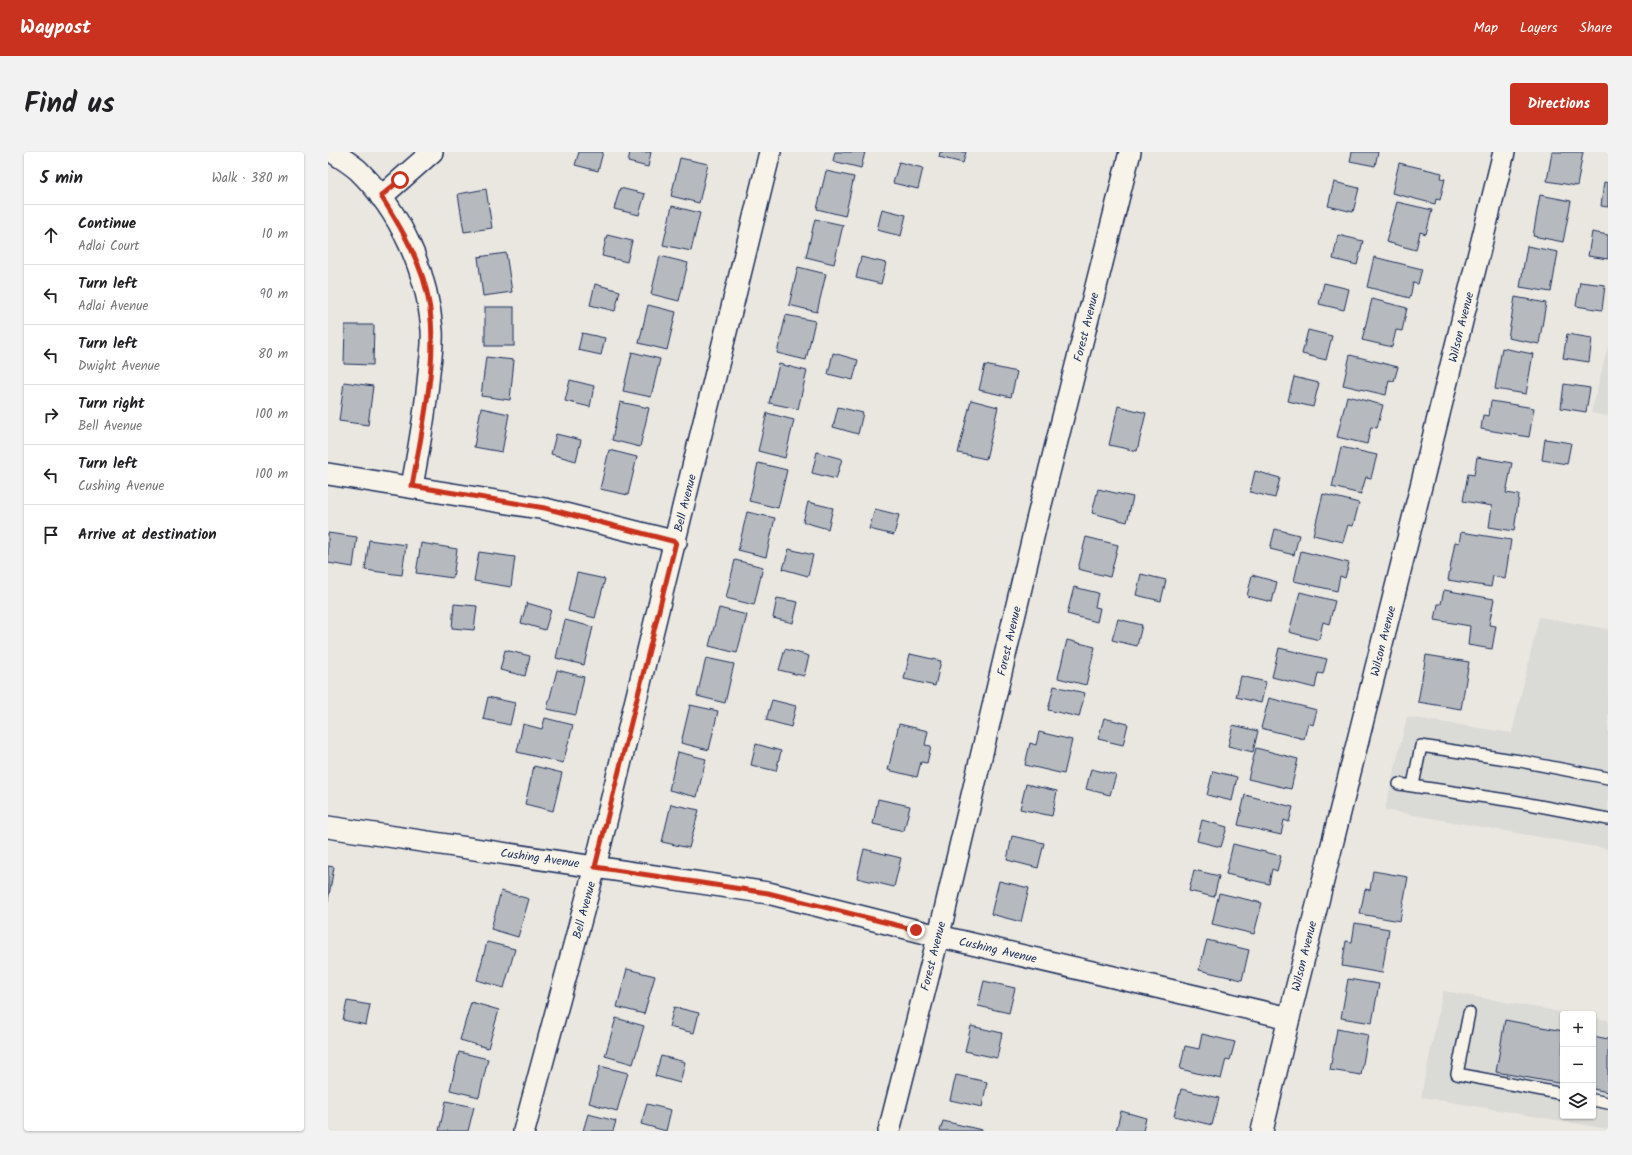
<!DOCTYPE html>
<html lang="en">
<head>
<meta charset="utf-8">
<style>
	body { margin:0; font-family:Kalam,sans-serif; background:#f2f2f2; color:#202124 }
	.controls { position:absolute; right:12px; bottom:12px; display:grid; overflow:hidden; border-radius:4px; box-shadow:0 1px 3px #0004 }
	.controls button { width:36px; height:36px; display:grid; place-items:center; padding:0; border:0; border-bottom:1px solid #e0e0e0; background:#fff; color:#202124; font:20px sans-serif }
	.stop { position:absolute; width:12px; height:12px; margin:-9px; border:3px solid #c8321e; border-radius:50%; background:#fff }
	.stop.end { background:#c8321e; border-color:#fff; box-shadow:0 1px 4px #0008 }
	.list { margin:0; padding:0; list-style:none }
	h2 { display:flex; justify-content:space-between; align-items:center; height:52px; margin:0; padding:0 16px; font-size:17px }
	h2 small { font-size:13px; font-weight:400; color:#757577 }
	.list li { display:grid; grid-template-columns:26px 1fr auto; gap:12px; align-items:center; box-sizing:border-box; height:60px; padding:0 16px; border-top:1px solid #e0e0e0 }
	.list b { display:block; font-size:15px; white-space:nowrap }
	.list p { margin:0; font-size:13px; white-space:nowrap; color:#757577 }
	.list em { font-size:13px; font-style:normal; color:#757577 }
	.icon { flex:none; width:22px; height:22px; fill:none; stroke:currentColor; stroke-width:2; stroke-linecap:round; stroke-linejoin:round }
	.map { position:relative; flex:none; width:1280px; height:979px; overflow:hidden; border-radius:4px }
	header { display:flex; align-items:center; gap:24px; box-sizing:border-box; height:56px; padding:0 20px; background:#c8321e; color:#fff }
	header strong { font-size:19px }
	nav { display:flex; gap:22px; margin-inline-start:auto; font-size:14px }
	.intro { display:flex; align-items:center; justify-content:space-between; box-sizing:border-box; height:96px; padding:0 24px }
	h1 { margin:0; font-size:28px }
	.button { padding:10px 18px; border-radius:4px; background:#c8321e; color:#fff; font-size:14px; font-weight:700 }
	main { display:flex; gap:24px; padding:0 24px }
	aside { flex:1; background:#fff; border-radius:4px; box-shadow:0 1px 3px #0004 }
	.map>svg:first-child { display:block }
</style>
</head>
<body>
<header>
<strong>Waypost</strong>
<nav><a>Map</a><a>Layers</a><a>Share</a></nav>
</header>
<div class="intro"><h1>Find us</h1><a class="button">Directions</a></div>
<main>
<aside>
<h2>5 min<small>Walk · 380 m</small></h2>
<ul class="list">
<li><svg class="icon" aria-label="ahead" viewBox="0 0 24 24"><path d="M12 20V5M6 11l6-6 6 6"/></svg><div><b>Continue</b><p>Adlai Court</p></div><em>10 m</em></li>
<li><svg class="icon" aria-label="left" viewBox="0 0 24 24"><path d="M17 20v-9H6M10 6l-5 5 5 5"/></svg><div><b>Turn left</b><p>Adlai Avenue</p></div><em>90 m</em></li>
<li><svg class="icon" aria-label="left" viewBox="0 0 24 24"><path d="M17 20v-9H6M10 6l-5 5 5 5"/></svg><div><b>Turn left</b><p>Dwight Avenue</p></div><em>80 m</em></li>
<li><svg class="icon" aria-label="right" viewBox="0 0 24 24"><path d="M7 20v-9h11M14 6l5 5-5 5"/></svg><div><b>Turn right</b><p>Bell Avenue</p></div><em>100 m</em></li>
<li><svg class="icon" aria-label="left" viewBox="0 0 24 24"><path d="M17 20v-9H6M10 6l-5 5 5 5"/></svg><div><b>Turn left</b><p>Cushing Avenue</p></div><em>100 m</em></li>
<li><svg class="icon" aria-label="arrive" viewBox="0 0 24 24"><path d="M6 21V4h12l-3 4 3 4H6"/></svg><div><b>Arrive at destination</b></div></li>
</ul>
</aside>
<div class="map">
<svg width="1280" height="979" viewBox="0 0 1280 979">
	<rect width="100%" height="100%" fill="#eae7e0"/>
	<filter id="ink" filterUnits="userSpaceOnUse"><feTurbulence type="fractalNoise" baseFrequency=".025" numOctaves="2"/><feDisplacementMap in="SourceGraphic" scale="8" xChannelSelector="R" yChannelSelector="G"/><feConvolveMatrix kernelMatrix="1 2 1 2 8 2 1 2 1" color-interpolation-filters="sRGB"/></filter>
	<g filter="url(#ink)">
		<g fill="#dadad6">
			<polygon points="1280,194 1280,264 1263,261"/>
			<polygon points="1211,465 1280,477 1280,697 1057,658 1079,565 1184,581"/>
			<polygon points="1115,839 1244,862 1235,862 1235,964 1265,964 1265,866 1280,868 1280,977 1093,945"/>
		</g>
		<g fill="#b6babf" stroke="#1b2f5e">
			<polygon points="251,0 275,0 270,19 247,13"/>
			<polygon points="302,0 323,0 320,15 300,10"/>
			<polygon points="507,0 537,0 533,16 505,9"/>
			<polygon points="612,0 638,0 635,11 611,5"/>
			<polygon points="1024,0 1050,0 1047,14 1022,9"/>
			<polygon points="1224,0 1255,0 1249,34 1219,29"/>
			<polygon points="352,6 380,12 371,51 343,44"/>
			<polygon points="571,10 595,16 590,37 565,31"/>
			<polygon points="1071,11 1114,21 1113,26 1117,27 1112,48 1108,47 1107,52 1064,41"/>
			<polygon points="498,19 526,25 517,64 489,57"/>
			<polygon points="1006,30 1031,36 1025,60 1000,54"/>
			<polygon points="1276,30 1280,31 1280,55 1273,54"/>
			<polygon points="292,36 317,42 311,63 286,57"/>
			<polygon points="158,37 164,76 136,80 130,42"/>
			<polygon points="1212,43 1243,49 1235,90 1205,84"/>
			<polygon points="1069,50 1104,58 1098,82 1092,80 1088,98 1058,90"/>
			<polygon points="344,54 372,61 363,99 335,93"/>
			<polygon points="554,57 578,63 573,84 549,78"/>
			<polygon points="487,67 515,73 506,112 478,105"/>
			<polygon points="1264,80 1280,83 1280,107 1260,104"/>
			<polygon points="279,83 304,89 299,110 274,104"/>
			<polygon points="1010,83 1035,89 1029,113 1005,107"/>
			<polygon points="1199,94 1230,100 1223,140 1192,135"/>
			<polygon points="178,101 184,140 155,144 150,105"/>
			<polygon points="332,104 360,111 351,149 323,142"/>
			<polygon points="533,105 558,111 553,132 528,126"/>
			<polygon points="1046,105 1094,117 1090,132 1085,131 1082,146 1039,135"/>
			<polygon points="470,115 498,122 489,160 461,153"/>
			<polygon points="1252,130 1277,133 1274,158 1248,154"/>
			<polygon points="996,131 1021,137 1016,158 991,152"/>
			<polygon points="267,132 292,139 287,159 262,153"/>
			<polygon points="1187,145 1218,151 1211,192 1180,186"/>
			<polygon points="1044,147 1079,156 1074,179 1068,178 1064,195 1034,188"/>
			<polygon points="320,153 348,160 339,198 311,191"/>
			<rect x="157" y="155" width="29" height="39"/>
			<polygon points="458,163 487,169 478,208 449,201"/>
			<polygon points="17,173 46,173 45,213 16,212"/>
			<polygon points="980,178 1004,184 998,208 974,202"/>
			<polygon points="254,181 277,186 273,203 250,198"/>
			<polygon points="1239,182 1264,186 1261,210 1235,206"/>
			<polygon points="1174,196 1205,202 1198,242 1167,237"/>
			<polygon points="304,200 332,207 323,245 295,239"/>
			<polygon points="505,201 530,208 525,228 500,222"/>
			<polygon points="1022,203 1070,215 1066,229 1061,228 1058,243 1015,233"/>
			<polygon points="158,205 186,208 182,248 153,244"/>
			<polygon points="451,212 479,219 470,257 441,251"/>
			<polygon points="657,213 689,220 683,245 651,238"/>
			<polygon points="966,225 991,231 985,255 960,249"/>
			<polygon points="242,228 266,234 262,255 237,249"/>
			<polygon points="16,230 45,234 40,273 11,269"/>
			<polygon points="1236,232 1262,236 1258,260 1233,256"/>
			<polygon points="1019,244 1055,253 1049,276 1043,275 1039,292 1009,285"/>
			<polygon points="643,248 670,255 658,307 630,301"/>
			<polygon points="1163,249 1206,256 1201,285 1153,277 1155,263 1161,264"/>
			<polygon points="292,250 321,256 312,295 284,288"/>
			<polygon points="790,254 818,261 809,299 781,293"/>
			<polygon points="510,255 535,261 530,282 505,275"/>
			<polygon points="153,256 181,262 174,300 146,295"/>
			<polygon points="439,261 466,268 457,306 430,299"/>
			<polygon points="228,282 253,288 248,309 223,302"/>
			<polygon points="1217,287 1243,291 1239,312 1214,308"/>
			<polygon points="1013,295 1049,303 1043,326 1038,325 1033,342 1004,335"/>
			<polygon points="281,298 309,305 300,343 272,337"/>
			<polygon points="489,300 514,307 508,327 484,321"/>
			<polygon points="1149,305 1184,311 1178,341 1191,343 1186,379 1161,375 1164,354 1135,349 1140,322 1146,323"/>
			<polygon points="430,311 459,318 450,356 421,349"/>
			<polygon points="927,319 952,326 947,346 922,340"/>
			<polygon points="770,337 805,345 799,370 764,361"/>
			<polygon points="995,342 1031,351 1025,374 1020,373 1015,390 985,383"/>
			<polygon points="480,350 505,356 500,377 475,370"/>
			<polygon points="547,357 571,363 566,383 541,377"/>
			<polygon points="419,360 447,366 438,405 410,398"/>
			<polygon points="947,377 971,383 966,403 942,397"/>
			<polygon points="1133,380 1183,388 1177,427 1165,424 1163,435 1120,428 1127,390 1131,391"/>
			<polygon points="0,381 29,385 25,415 0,411"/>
			<polygon points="758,385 790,393 782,425 750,417"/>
			<polygon points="41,388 78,393 74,423 37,418"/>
			<polygon points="93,391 129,397 125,426 88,421"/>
			<polygon points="461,397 485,403 480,424 455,417"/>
			<polygon points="973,399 1021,411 1017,426 1012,424 1009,439 966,429"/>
			<polygon points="151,400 187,405 183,435 146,429"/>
			<polygon points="407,408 435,415 426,453 398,446"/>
			<polygon points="249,421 277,427 267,466 240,459"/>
			<polygon points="813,422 838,428 833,449 808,443"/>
			<polygon points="924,423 949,430 944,450 919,444"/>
			<polygon points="746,435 770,441 767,455 772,456 769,470 739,462"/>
			<polygon points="1116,438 1166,447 1161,473 1168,474 1164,497 1140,493 1142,474 1107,468 1110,452 1113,452"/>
			<polygon points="972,440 1007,449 1001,472 995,470 991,488 961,480"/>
			<polygon points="449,446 470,450 465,471 445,466"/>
			<polygon points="199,451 223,458 217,478 193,471"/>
			<polygon points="126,452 149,454 146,478 124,476"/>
			<polygon points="391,456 419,463 409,501 381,494"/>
			<polygon points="790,467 814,473 809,494 784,488"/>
			<polygon points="237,468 265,475 256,513 228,506"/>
			<polygon points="739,488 767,495 758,533 730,526"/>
			<polygon points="951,496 999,507 995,522 990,521 987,536 944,525"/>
			<polygon points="457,497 481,504 476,524 451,518"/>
			<polygon points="177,498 202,504 197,524 172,518"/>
			<polygon points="582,502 613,509 607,534 576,527"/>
			<polygon points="1098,503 1141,510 1133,557 1090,550"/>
			<polygon points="378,506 406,512 397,551 369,544"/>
			<polygon points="229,518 256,525 248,563 219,557"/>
			<polygon points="913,524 938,530 933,551 908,545"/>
			<polygon points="726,534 757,541 751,565 720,558"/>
			<polygon points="160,545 187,551 182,573 155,567"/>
			<polygon points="941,546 989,558 985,573 980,571 976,587 933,576"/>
			<polygon points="444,548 468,554 463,575 438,568"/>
			<polygon points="362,553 390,559 381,598 353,591"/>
			<polygon points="217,566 245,573 235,611 189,600 195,572 214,577"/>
			<polygon points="776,566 800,572 795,593 770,587"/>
			<polygon points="571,572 600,579 597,593 603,594 599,611 593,610 589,625 560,618"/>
			<polygon points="905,573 930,579 925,600 900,594"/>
			<polygon points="711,580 744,588 736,622 697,613 702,591 708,593"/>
			<polygon points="428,592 453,599 448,619 423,613"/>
			<polygon points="928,596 970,607 963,637 920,627"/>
			<polygon points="350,600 378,607 369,645 341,638"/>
			<polygon points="206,614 234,621 225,659 197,652"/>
			<polygon points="763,617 788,623 782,643 758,637"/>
			<polygon points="885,619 909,625 904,649 879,643"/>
			<polygon points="698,632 729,639 724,664 692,657"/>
			<polygon points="917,643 965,655 961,670 956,668 953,683 910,673"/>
			<polygon points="550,647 582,654 576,679 545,672"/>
			<polygon points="343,652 371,658 361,696 334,690"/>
			<polygon points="874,668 899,675 893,695 869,689"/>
			<polygon points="684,684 716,691 710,716 679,708"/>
			<polygon points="905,692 953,704 949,719 944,717 941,732 898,722"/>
			<polygon points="536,697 573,706 566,735 529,726"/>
			<polygon points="0,714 6,715 0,749"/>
			<polygon points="866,718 891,724 886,745 861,739"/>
			<polygon points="1045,719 1080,725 1072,769 1032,762 1037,737 1042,738"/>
			<polygon points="671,729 701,736 693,770 663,762"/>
			<polygon points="173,739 201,747 190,785 163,777"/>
			<polygon points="891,741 934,751 926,782 884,772"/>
			<polygon points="1027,771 1061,777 1054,821 1014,814 1018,789 1024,790"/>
			<polygon points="879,788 921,798 914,828 871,818"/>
			<polygon points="159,790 187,797 176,836 149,828"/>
			<polygon points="299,817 327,824 316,862 289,855"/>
			<polygon points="1020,827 1051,832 1044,871 1013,866"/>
			<polygon points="656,829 687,836 681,861 650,854"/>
			<polygon points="19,849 42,853 38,873 15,868"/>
			<polygon points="143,850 171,858 160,896 132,888"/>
			<polygon points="346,855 371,861 366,881 341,875"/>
			<polygon points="288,866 316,874 305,912 277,904"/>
			<polygon points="1177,868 1235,879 1235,932 1168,920"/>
			<polygon points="643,874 674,881 669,906 637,899"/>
			<polygon points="1009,877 1040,883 1033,923 1002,918"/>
			<polygon points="874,882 907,890 902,908 898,907 893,927 852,917 857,894 871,897"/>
			<polygon points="1265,884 1280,887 1280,940 1265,937"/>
			<polygon points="131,900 160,907 151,945 122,938"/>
			<polygon points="333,904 357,910 352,931 327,924"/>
			<polygon points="272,914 300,921 289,959 261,951"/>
			<polygon points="628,923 659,930 654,955 622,948"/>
			<polygon points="853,937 891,946 884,973 846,964"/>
			<polygon points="118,949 146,955 140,979 111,979"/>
			<polygon points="319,952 343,958 338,979 313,972"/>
			<polygon points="793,959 818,966 815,979 788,979"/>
			<polygon points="260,962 288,969 285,979 255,979"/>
			<polygon points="615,969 654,978 654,979 612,979"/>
		</g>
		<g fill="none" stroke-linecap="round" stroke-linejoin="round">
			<defs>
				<g id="lane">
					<polyline points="1071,632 1185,649 1280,667"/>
					<polyline points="1085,633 1093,594 1192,609 1280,626"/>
					<polyline points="1141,861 1129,922 1235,942"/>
					<polyline points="1265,948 1280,951"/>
				</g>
				<g id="street">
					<path d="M5,0C13,6 22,11 30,18C72,59 99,118 104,178C105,191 103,206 101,220C98,259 91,296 84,334"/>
					<polyline points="53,45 104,0"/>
					<polyline points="0,322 217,357 348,390"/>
					<polyline points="0,675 440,741 610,784 961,866"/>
					<polyline points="196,979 267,715 442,0"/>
					<polyline points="561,979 616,762 709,368 802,0"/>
					<polyline points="934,979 961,866 1176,0"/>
				</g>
			</defs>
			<use href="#lane" stroke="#1b2f5e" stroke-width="14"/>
			<use href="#street" stroke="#1b2f5e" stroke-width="24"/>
			<use href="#lane" stroke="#f7f3e8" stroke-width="11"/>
			<use href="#street" stroke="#f7f3e8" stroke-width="21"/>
		</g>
	</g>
	<g fill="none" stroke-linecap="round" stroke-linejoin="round" filter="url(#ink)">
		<path stroke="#c8321e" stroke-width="5" d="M72,28L53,44C70,71 85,96 95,126C116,189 95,271 84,334L217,356L348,390L267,715L440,741L588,778"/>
	</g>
	<g text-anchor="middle" stroke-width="3" stroke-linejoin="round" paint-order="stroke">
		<g font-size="12" fill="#1b2f5e" stroke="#f7f3e8">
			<text transform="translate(758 175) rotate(-76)" y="4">Forest Avenue</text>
			<text transform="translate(1133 175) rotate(-76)" y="4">Wilson Avenue</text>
			<text transform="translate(357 351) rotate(-76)" y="4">Bell Avenue</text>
			<text transform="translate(681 489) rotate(-77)" y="4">Forest Avenue</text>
			<text transform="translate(1055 489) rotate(-76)" y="4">Wilson Avenue</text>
			<text transform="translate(212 706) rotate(8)" y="4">Cushing Avenue</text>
			<text transform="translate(256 758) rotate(-75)" y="4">Bell Avenue</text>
			<text transform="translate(670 798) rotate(13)" y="4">Cushing Avenue</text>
			<text transform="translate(605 804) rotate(-76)" y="4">Forest Avenue</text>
			<text transform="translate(976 804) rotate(-76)" y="4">Wilson Avenue</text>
		</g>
	</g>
</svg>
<div class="controls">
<button>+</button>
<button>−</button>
<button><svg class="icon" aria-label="layers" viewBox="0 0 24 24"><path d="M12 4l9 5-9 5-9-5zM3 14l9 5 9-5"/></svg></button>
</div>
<div class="stop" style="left:72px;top:28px"></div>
<div class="stop end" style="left:588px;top:778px"></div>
</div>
</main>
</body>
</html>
